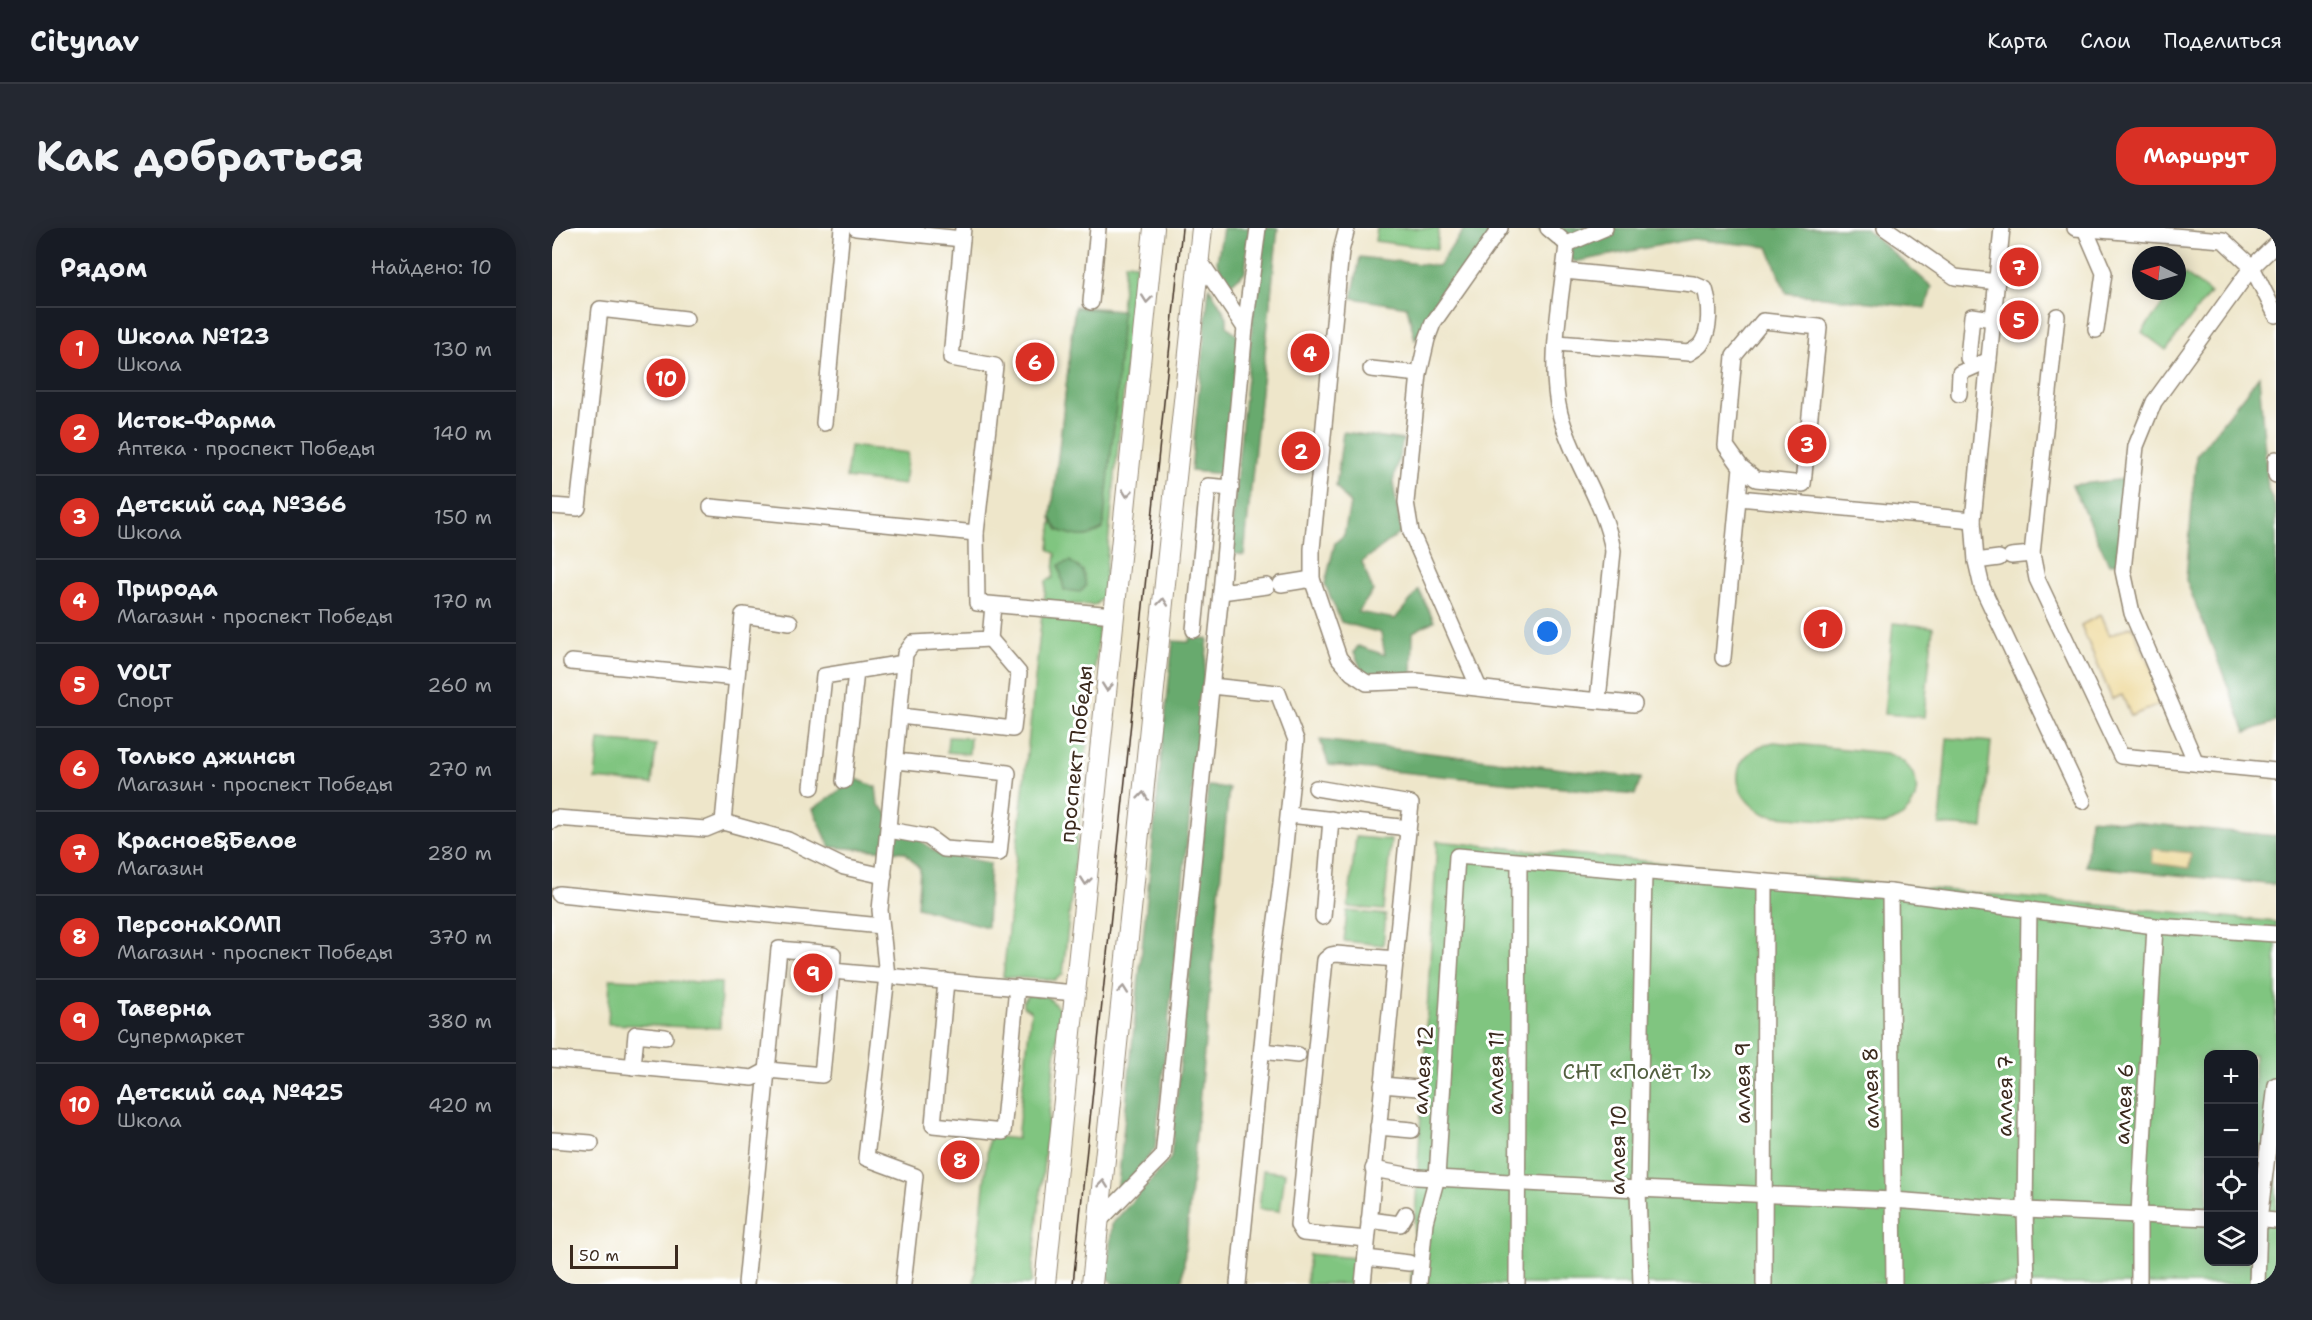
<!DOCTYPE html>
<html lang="ru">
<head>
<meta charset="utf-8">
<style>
	body { margin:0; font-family:"Shantell Sans",sans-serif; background:#242831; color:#f1f3f6 }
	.controls { position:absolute; right:18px; bottom:18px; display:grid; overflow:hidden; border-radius:12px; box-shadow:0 3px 15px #0003 }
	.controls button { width:54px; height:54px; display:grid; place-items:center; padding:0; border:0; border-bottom:2px solid #363941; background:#171b24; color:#f1f3f6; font:30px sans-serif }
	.compass { position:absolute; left:1580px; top:18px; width:54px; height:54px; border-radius:50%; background:#171b24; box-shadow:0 3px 15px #0003; rotate:276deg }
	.scale { position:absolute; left:18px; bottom:15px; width:108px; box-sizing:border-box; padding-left:6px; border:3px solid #3b2a1e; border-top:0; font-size:16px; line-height:21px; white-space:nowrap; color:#3b2a1e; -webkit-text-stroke:4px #fff; paint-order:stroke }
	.you { position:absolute; left:996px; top:404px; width:21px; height:21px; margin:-15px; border:4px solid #fff; border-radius:50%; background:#1a73e8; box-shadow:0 0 0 9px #1a73e833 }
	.badge { display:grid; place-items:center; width:39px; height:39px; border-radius:50%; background:#d93025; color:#fff; font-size:20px; font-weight:700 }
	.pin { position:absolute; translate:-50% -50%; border:3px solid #fff; box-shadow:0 2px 6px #0006 }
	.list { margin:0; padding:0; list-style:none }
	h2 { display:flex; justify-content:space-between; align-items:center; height:78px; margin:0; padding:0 24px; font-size:26px }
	h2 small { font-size:20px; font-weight:400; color:#9ea1a6 }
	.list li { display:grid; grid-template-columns:39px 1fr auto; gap:18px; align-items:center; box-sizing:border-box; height:84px; padding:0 24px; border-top:2px solid #363941 }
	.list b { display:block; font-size:22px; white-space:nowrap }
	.list p { margin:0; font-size:20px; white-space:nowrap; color:#9ea1a6 }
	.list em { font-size:20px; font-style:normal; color:#9ea1a6 }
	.icon { flex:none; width:33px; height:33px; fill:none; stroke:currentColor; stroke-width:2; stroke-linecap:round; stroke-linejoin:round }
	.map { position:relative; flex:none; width:1724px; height:1056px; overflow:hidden; border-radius:24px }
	header { display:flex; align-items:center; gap:36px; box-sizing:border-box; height:84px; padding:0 30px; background:#171b24; border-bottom:2px solid #363941 }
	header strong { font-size:28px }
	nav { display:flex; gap:33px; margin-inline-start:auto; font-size:21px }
	.intro { display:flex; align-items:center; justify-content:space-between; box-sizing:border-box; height:144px; padding:0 36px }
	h1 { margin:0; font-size:42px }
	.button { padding:15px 27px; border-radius:24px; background:#d93025; color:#fff; font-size:21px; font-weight:700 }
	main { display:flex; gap:36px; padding:0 36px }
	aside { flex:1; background:#171b24; border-radius:24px; box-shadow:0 3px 15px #0003 }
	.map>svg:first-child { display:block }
</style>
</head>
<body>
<header>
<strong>Citynav</strong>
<nav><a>Карта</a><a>Слои</a><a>Поделиться</a></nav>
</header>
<div class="intro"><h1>Как добраться</h1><a class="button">Маршрут</a></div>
<main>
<aside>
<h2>Рядом<small>Найдено: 10</small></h2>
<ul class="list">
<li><span class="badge">1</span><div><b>Школа №123</b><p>Школа</p></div><em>130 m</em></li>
<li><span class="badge">2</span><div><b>Исток-Фарма</b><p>Аптека · проспект Победы</p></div><em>140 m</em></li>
<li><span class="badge">3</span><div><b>Детский сад №366</b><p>Школа</p></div><em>150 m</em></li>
<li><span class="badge">4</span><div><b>Природа</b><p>Магазин · проспект Победы</p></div><em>170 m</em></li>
<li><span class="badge">5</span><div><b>VOLT</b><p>Спорт</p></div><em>260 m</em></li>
<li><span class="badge">6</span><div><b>Только джинсы</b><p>Магазин · проспект Победы</p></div><em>270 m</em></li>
<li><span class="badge">7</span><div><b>Красное&amp;Белое</b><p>Магазин</p></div><em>280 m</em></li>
<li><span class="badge">8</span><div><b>ПерсонаКОМП</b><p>Магазин · проспект Победы</p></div><em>370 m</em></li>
<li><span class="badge">9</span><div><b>Таверна</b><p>Супермаркет</p></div><em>380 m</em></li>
<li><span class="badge">10</span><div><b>Детский сад №425</b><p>Школа</p></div><em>420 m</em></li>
</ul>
</aside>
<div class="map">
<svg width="1724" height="1056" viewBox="0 0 1724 1056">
	<rect width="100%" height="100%" fill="#fff"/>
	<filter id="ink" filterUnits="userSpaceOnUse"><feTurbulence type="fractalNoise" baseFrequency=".0167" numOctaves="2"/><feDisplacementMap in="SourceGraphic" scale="12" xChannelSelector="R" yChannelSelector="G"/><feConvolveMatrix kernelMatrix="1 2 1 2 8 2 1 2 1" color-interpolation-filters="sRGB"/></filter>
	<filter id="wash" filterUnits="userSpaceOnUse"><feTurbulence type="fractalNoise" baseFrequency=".008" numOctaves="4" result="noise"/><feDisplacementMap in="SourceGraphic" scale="24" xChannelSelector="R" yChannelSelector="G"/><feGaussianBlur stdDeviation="1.35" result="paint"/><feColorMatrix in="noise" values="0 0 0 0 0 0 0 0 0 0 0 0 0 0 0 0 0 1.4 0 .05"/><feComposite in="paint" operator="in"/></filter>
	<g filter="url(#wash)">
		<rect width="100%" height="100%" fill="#eee6ca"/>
		<g fill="#80c580" stroke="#5e784f" stroke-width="1.5" fill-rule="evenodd">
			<polygon points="825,0 887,0 885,21 823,13"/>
			<polygon points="573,35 584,36 551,369 545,376 541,377 492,375 494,353 501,350 504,326 497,321 516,142 523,139 526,115 519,110 523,78 569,82"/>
			<polygon points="1633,46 1658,65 1614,122 1590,104 1620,63 1625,63 1625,57"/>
			<polygon points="298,218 356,225 352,257 294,250"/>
			<polygon points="490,386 541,392 547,401 511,746 503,752 451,749"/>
			<polygon points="1341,395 1381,399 1372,489 1332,486"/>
			<polygon points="396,509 418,510 417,526 395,524"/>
			<polygon points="1395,510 1439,514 1431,600 1388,597"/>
			<polygon points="47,512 104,517 100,556 43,551"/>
			<path d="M1222,514L1334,525C1379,539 1372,591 1327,597L1215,587C1174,568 1176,523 1222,514Z"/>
			<polygon points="804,609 839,612 832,682 796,679"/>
			<path d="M885,613L1724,694V1056H859ZM1656,826H1702V1034H1656Z"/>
			<polygon points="795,683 834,687 831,717 792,713"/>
			<polygon points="58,751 169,755 168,800 56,796"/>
			<polygon points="477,767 496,769 508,782 479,1056 422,1056 437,908 465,911 479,783 471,778 471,773"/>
			<polygon points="711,942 733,945 728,983 707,981"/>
			<polygon points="757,1026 804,1030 802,1056 754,1056"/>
		</g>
		<g fill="#68aa6e" stroke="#526a46" stroke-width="1.5">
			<polygon points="671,0 698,0 693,44 676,58 665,34"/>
			<polygon points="710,0 726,0 692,327 677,325"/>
			<polygon points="913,0 945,0 863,112 855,79 800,70 808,29 886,38"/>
			<polygon points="985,0 1313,0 1380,59 1374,80 1234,65 1216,19 1140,11 1023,34"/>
			<polygon points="657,59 675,89 675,98 687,109 672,246 639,243"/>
			<path d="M523,80L570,83L564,179L551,301C534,312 524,309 506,302L499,290Z"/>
			<polygon points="1707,148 1716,261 1724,281 1724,494 1694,504 1634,352 1644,228"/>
			<polygon points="791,204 851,212 841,254 849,304 810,334 821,363 806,384 843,391 867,362 882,393 861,404 860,450 813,450 802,424 806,418 833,427 829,405 789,394 773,356 783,315 792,307 798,276 784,258"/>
			<polygon points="1574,251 1570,334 1557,336 1520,257"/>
			<polygon points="518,333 531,343 534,358 528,364 512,362 507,337"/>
			<polygon points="638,409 656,411 603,921 565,967 621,413 637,414"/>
			<polygon points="768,512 1088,550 1089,550 1083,567 777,537"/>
			<polygon points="304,551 324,559 326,576 346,596 384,624 438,635 435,699 365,679 368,641 353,624 278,619 261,581"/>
			<polygon points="656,558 677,560 630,1056 561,1056 555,1048 560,996 619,930"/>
			<polygon points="1538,590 1724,608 1724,657 1534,638"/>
		</g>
		<g fill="#eeda9e" stroke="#94825e" stroke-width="1.5">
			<polygon points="1548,387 1557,408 1580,398 1614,474 1579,488 1570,467 1560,471 1529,397"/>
			<polygon points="1601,621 1639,625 1637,640 1600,635"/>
		</g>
	</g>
	<g filter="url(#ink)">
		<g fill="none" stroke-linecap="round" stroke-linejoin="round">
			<defs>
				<g id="minor">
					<polyline points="304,0 410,11"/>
					<polyline points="411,0 399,130 443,138 424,305 425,375 562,387"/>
					<polyline points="795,0 789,23 760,321 760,351 787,430 800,445 815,455 865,453 993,468 1082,476"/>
					<polyline points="996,0 1015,16 1053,0"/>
					<polyline points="1333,0 1403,49 1445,54"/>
					<polyline points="1450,0 1421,292 1424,333 1430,359 1531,573"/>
					<polyline points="1523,0 1671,12 1700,39 1602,174 1584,218 1571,343 1580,385 1644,535"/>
					<polyline points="1533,1 1552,45 1544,102"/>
					<path d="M1015,16C1010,69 995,135 1008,186C1021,234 1053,274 1061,323L1046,472"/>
					<polyline points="1724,16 1700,39 1724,87"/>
					<polyline points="646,30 693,100"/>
					<polyline points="539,74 546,0"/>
					<polyline points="1505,88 1480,326 1485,351 1569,528 1724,543"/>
					<path d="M1005,115L1137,125C1141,122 1146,120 1149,116C1159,102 1158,77 1153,61L1141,56L1013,43"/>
					<polyline points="1416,130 1420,88 1441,91"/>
					<polyline points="819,141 867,146"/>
					<polyline points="1407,166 1408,145 1437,132"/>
					<polyline points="272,195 290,0"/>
					<polyline points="1724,231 1724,247"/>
					<polyline points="1187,270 1421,292"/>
					<polyline points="0,278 26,280 48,81 134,91"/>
					<polyline points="159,279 424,305"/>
					<polyline points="1459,328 1480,326"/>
					<polyline points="1424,333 1447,330"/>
					<polyline points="729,356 760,351"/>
					<polyline points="669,364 715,358"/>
					<polyline points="642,402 656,258 679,260"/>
					<polyline points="1171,430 1189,239 1174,218 1182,128 1211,93 1267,99 1251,256 1204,251 1189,239"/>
					<polyline points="19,434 184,450"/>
					<polyline points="659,458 726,465 744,512 729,655 719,728 686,1056"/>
					<polyline points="927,460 859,304 854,274 867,146 875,111 881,95 948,0"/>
					<polyline points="348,488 461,501 467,445 438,411"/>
					<polyline points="292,553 304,444"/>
					<polyline points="260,559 272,448 352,435"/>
					<polyline points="764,560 859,576 856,603"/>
					<polyline points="737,587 848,599 856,603 811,1056"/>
					<polyline points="0,593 4,590 154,601 171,594 236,612 292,639 332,648"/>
					<polyline points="171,594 191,387 238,394"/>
					<polyline points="337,602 376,609 392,621 447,625 456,545 344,533"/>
					<polyline points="1338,664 1342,1056"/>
					<polyline points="7,666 329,698"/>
					<polyline points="771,689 779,591"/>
					<polyline points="394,753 381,897 451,904 465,759"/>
					<polyline points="710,823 746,827"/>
					<polyline points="0,831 201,850 216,842 270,847 280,743"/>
					<polyline points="81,839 84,806 113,809"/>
					<polyline points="830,857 866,860"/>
					<polyline points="826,899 860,902"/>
					<polyline points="0,912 39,915"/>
					<polyline points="821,941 865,949 1086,961 1341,972 1473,982 1656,990"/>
					<polyline points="1702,991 1724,993"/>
					<polyline points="817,992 848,996 854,986"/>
					<polyline points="547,993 611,928 669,364 693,100 706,0"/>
					<polyline points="815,1011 751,1005 746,997 773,732 779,727 784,726 844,731"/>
					<polyline points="814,1030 857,1035"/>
					<polyline points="194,1056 227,721 281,726 280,743 523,765"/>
					<polyline points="351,1056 363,948 314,930 335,748 328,682 353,426 361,415 438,411 441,377"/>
					<polyline points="867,1056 873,994 885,949 905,628 1338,664 1603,698 1724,706"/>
					<polyline points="965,1056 967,634"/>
					<polyline points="1089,1056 1086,961 1092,644"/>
					<polyline points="1212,1056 1213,655"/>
					<polyline points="1475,1056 1473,982 1477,681"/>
					<polyline points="1587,1056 1587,987 1603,698"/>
					<polyline points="1705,1056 1707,992 1724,857"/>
				</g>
				<g id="major">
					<polyline points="493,1056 602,0"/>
					<polyline points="540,1056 650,0"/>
				</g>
			</defs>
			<use href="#minor" stroke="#948874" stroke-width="18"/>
			<use href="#major" stroke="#948874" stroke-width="22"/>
			<use href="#minor" stroke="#fff" stroke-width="15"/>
			<use href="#major" stroke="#fff" stroke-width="20"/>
			<polyline stroke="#3b2a1e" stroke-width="1.5" points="521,1056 630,0"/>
		</g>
		<defs><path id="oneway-chevron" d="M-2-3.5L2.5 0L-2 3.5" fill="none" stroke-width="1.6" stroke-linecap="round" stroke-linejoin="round" transform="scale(1.5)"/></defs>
		<g stroke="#a79f9a">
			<use href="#oneway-chevron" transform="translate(595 71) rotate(96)"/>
			<use href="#oneway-chevron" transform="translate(575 265) rotate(96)"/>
			<use href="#oneway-chevron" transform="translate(611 374) rotate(-84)"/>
			<use href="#oneway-chevron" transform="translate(555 459) rotate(96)"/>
			<use href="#oneway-chevron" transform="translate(591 568) rotate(-84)"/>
			<use href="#oneway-chevron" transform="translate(534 653) rotate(96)"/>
			<use href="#oneway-chevron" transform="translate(571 762) rotate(-84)"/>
			<use href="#oneway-chevron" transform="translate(551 956) rotate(-84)"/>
		</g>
	</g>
	<g text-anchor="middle" stroke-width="6" stroke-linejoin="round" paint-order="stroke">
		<g font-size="21" fill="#3b2a1e" stroke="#fff">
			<text transform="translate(524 526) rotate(-84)" y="7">проспект Победы</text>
			<text transform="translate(871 842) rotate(-86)" y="7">аллея 12</text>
			<text transform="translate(944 845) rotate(-89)" y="7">аллея 11</text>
			<text transform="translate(1191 855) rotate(-90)" y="7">аллея 9</text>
			<text transform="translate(1319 860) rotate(-91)" y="7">аллея 8</text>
			<text transform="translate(1453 868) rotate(-89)" y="7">аллея 7</text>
			<text transform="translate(1572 876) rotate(-87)" y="7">аллея 6</text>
			<text transform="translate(1066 922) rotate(-89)" y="7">аллея 10</text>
		</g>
		<g font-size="21" fill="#536040" stroke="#fff">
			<text x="1085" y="851">СНТ «Полёт 1»</text>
		</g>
	</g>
</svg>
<div class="controls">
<button>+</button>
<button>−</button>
<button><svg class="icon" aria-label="locate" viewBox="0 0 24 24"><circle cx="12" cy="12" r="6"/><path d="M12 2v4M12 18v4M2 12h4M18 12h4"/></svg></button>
<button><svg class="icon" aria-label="layers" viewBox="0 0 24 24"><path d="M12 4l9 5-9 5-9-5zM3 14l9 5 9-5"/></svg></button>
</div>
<svg class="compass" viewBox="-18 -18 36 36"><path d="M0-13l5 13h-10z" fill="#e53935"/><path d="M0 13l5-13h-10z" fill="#9ea1a6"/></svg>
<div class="scale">50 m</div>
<div class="you"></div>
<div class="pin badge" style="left:1271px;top:401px">1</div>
<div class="pin badge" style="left:749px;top:223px">2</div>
<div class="pin badge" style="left:1255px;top:216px">3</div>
<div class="pin badge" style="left:758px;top:125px">4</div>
<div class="pin badge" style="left:1467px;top:92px">5</div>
<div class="pin badge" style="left:483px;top:134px">6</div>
<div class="pin badge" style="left:1467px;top:39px">7</div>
<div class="pin badge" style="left:408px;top:932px">8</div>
<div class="pin badge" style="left:261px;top:745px">9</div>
<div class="pin badge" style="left:114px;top:150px">10</div>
</div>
</main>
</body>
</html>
